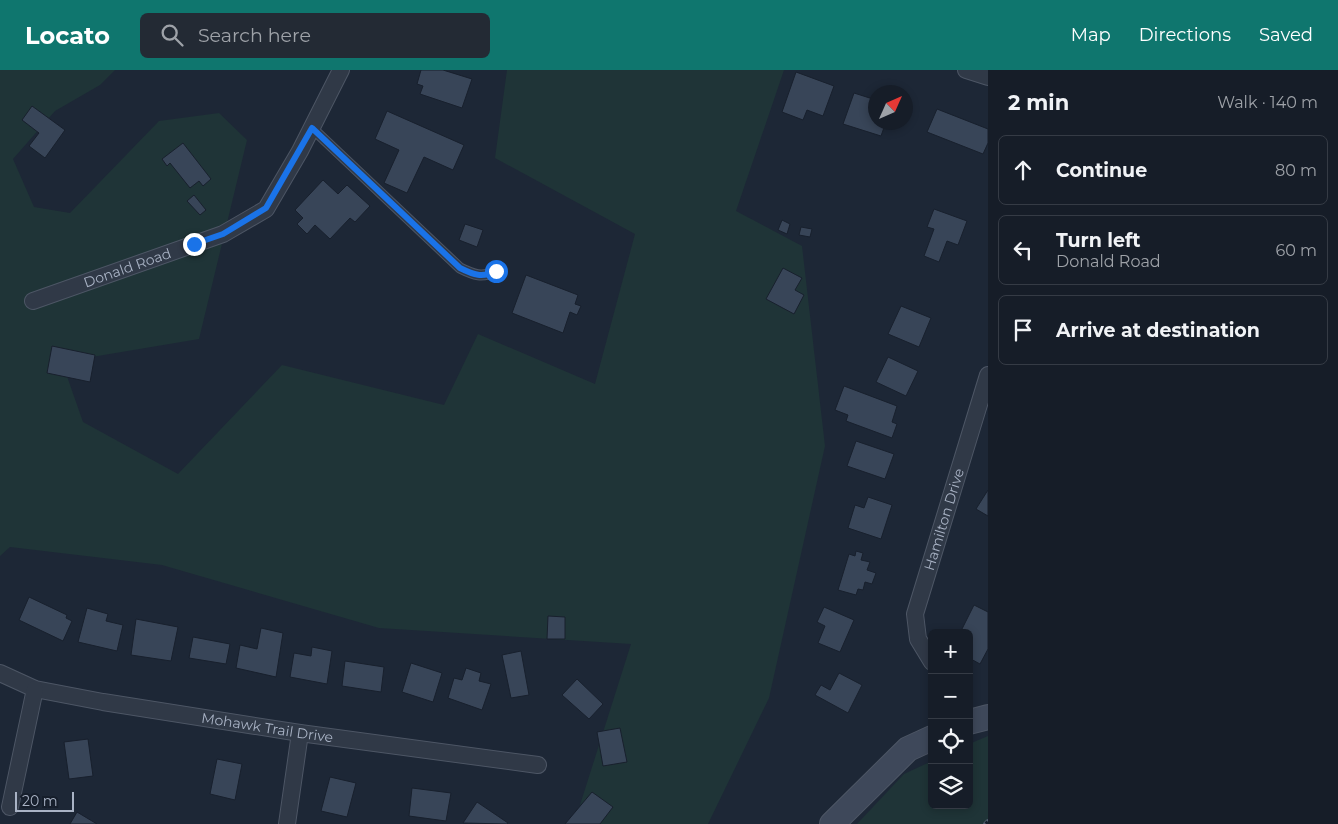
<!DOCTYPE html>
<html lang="en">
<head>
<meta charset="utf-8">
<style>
	body { margin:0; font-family:Montserrat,sans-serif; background:#232a34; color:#f1f3f6 }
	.controls { position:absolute; right:15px; bottom:15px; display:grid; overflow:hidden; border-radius:8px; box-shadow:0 2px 8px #0003 }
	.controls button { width:45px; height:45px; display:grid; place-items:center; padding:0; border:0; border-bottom:1px solid #353b45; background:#161d28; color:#f1f3f6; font:25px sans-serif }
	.compass { position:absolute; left:868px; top:15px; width:45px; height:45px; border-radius:50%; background:#161d28; box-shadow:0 2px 8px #0003; rotate:45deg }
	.scale { position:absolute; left:15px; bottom:12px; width:59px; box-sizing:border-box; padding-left:5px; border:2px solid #a9b3c5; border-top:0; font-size:14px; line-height:18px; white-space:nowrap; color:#a9b3c5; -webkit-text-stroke:4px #161e2b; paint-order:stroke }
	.stop { position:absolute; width:15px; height:15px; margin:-11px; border:4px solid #1a73e8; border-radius:50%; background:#fff }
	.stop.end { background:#1a73e8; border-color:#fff; box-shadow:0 1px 5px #0008 }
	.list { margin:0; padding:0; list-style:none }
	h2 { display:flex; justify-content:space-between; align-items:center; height:65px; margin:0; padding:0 20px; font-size:21px }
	h2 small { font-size:16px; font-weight:400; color:#9ea2a8 }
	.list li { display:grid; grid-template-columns:32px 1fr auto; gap:15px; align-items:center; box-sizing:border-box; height:70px; margin:0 10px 10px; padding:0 10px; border:1px solid #353b45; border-radius:8px }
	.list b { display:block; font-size:19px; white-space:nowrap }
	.list p { margin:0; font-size:16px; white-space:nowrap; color:#9ea2a8 }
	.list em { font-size:16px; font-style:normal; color:#9ea2a8 }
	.icon { flex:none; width:28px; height:28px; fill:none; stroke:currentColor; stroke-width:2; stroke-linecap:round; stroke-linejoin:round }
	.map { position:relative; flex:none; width:988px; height:754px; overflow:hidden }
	header { display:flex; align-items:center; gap:30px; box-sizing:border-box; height:70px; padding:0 25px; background:#0f766e; color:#fff }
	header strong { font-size:24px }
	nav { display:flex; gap:28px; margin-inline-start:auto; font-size:18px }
	.search { width:350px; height:45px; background:#232a34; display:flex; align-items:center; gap:12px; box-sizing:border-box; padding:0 18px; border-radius:8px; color:#9ea2a8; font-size:19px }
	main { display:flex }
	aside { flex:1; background:#161d28 }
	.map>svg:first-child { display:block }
</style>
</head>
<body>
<header>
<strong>Locato</strong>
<div class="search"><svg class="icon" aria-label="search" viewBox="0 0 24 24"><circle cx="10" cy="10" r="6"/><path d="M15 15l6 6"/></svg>Search here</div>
<nav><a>Map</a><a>Directions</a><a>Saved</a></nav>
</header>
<main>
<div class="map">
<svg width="988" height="754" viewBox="0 0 988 754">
	<rect width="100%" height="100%" fill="#1d2736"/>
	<g fill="#1f3437">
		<polygon points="0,0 115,0 100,15 55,41 13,89 34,137 70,143 159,51 219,43 247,70 199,269 62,292 83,352 178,404 282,295 444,335 478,264 595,314 635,164 495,88 507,0 784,0 736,141 802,176 825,376 769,628 708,754 574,754 631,574 379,558 162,495 10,477 0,486"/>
		<polygon points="988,666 988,754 857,754 904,704 932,691 932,735 969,735 969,674"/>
	</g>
	<g fill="#384558" stroke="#18202d">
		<polygon points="421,0 443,0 472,9 462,38 420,24 423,16 417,14"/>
		<polygon points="796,2 834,16 823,46 807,40 803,50 782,42"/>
		<polygon points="854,23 876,30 876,52 886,52 881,66 843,54"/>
		<polygon points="32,36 65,60 45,88 29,76 39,63 22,50"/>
		<polygon points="937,39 988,59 988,73 983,84 927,62"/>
		<polygon points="387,41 464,75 453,100 424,87 407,123 384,113 399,80 375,69"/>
		<polygon points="183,73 211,109 203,116 199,111 190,118 170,93 167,96 162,89"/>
		<polygon points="323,110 338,124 347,115 370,136 355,152 350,148 330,169 315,155 307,164 297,154 303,148 295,140"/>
		<polygon points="194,125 206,140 200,145 187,131"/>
		<polygon points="934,139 967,151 958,175 947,171 939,192 924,186 934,159 927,157"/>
		<polygon points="782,150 790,154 787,164 778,160"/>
		<polygon points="465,154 483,160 477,177 459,170"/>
		<polygon points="801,157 812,159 810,167 799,165"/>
		<polygon points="783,198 802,208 795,220 804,225 794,244 766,229"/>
		<polygon points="526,205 578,225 575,234 581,236 577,245 570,242 563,263 512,243"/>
		<polygon points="901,236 931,248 919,277 888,264"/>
		<polygon points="52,276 95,285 90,312 47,303"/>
		<polygon points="888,287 918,301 906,326 876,312"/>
		<polygon points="844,316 897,336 892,352 897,354 892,368 846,351 848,345 835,340"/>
		<polygon points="856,371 894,384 885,409 847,396"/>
		<polygon points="988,420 988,446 976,439"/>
		<polygon points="868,427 892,435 881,469 848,458 855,435 864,438"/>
		<polygon points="856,481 863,483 861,490 870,492 867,500 876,503 872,514 865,512 863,520 858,519 856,525 838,520 849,484 855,486"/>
		<polygon points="29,527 67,545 66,548 72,551 63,571 19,550"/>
		<polygon points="974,535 988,542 988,579 980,594 969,588 969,563 960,563"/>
		<polygon points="824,537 854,550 840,582 818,573 825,556 817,552"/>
		<polygon points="87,538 108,544 106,551 123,555 117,581 78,572"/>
		<polygon points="548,546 565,547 565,569 547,569"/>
		<polygon points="136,549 178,557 171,591 131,585"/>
		<polygon points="261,558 283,563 276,607 236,598 240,575 257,579"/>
		<polygon points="193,567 230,574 226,594 189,588"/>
		<polygon points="312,577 332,581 327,614 290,607 294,583 311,586"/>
		<polygon points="521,581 529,625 511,628 502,585"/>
		<polygon points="345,591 384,597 381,622 342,616"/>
		<polygon points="411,593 442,603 433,632 402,622"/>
		<polygon points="466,598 481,603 479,611 491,614 482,640 448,628 454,608 462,610"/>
		<polygon points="839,603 862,615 848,643 815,625 821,615 830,620"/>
		<polygon points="577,609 603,634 589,649 562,625"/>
		<polygon points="620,658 627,692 603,696 597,662"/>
		<polygon points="88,669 93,706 69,709 64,672"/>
		<polygon points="217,689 242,694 235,730 210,724"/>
		<polygon points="330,707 356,713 347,747 321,741"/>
		<polygon points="412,718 451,723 446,751 409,746"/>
		<polygon points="592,722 613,737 600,754 565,754"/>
		<polygon points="477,732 508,753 507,754 463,753"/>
		<polygon points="77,742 97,754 70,754"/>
	</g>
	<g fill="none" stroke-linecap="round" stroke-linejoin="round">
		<defs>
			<path id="lane" d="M312,58L460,198C474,205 482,208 496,201"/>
			<g id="street">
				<polyline points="966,0 988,7"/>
				<path id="s1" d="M33,231L223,164L266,139L300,81L341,0"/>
				<path id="s2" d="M932,592L918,569L915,544L988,305"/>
				<path id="s3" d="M0,603L35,619L103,632L300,663L538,695"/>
				<polyline points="10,737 35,619"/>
				<polyline points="287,754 300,663"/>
			</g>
			<g id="secondary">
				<polyline points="969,652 988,647"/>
				<polyline points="832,754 908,679 932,668"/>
			</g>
		</defs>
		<use href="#lane" stroke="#4d5665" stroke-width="11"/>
		<use href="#street" stroke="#4d5665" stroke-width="18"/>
		<use href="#secondary" stroke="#4d5665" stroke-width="26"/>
		<use href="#lane" stroke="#303947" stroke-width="9"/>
		<use href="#street" stroke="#303947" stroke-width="16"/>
		<use href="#secondary" stroke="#3e485a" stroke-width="24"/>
		<defs>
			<polyline id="rail" points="986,754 988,752"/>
		</defs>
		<use href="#rail" stroke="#515d6f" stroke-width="5.5"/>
		<use href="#rail" stroke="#161e2b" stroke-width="4" stroke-dasharray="11" stroke-linecap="butt"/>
	</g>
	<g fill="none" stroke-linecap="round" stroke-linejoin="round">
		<path stroke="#1a73e8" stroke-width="6" d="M194,174L223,164L266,138L312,58L460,198C474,205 482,208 496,201"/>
	</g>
	<g text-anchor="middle" stroke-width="4.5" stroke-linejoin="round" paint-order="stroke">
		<g font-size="14" fill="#a9b3c5" stroke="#161e2b">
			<text dy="5" stroke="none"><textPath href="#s1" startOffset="100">Donald Road</textPath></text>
			<text dy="5" stroke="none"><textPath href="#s2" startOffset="151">Hamilton Drive</textPath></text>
			<text dy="5" stroke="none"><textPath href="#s3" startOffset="274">Mohawk Trail Drive</textPath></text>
		</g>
	</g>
</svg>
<div class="controls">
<button>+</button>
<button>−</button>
<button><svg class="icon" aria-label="locate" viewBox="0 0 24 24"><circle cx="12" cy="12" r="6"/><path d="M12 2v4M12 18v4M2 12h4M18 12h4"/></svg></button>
<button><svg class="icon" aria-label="layers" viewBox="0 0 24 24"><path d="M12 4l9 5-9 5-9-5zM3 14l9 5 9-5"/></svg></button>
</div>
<svg class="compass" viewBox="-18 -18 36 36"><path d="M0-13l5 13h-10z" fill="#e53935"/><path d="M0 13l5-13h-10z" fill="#9ea2a8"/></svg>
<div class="scale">20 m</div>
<div class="stop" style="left:496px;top:201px"></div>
<div class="stop end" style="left:194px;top:174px"></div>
</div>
<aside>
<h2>2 min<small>Walk · 140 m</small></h2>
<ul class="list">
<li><svg class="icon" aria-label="ahead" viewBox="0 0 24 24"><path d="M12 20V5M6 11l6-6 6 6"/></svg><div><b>Continue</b></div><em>80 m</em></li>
<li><svg class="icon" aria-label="left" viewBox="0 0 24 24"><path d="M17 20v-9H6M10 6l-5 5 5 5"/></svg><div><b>Turn left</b><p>Donald Road</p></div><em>60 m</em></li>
<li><svg class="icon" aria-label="arrive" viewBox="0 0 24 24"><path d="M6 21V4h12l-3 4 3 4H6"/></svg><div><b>Arrive at destination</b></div></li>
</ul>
</aside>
</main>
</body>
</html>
